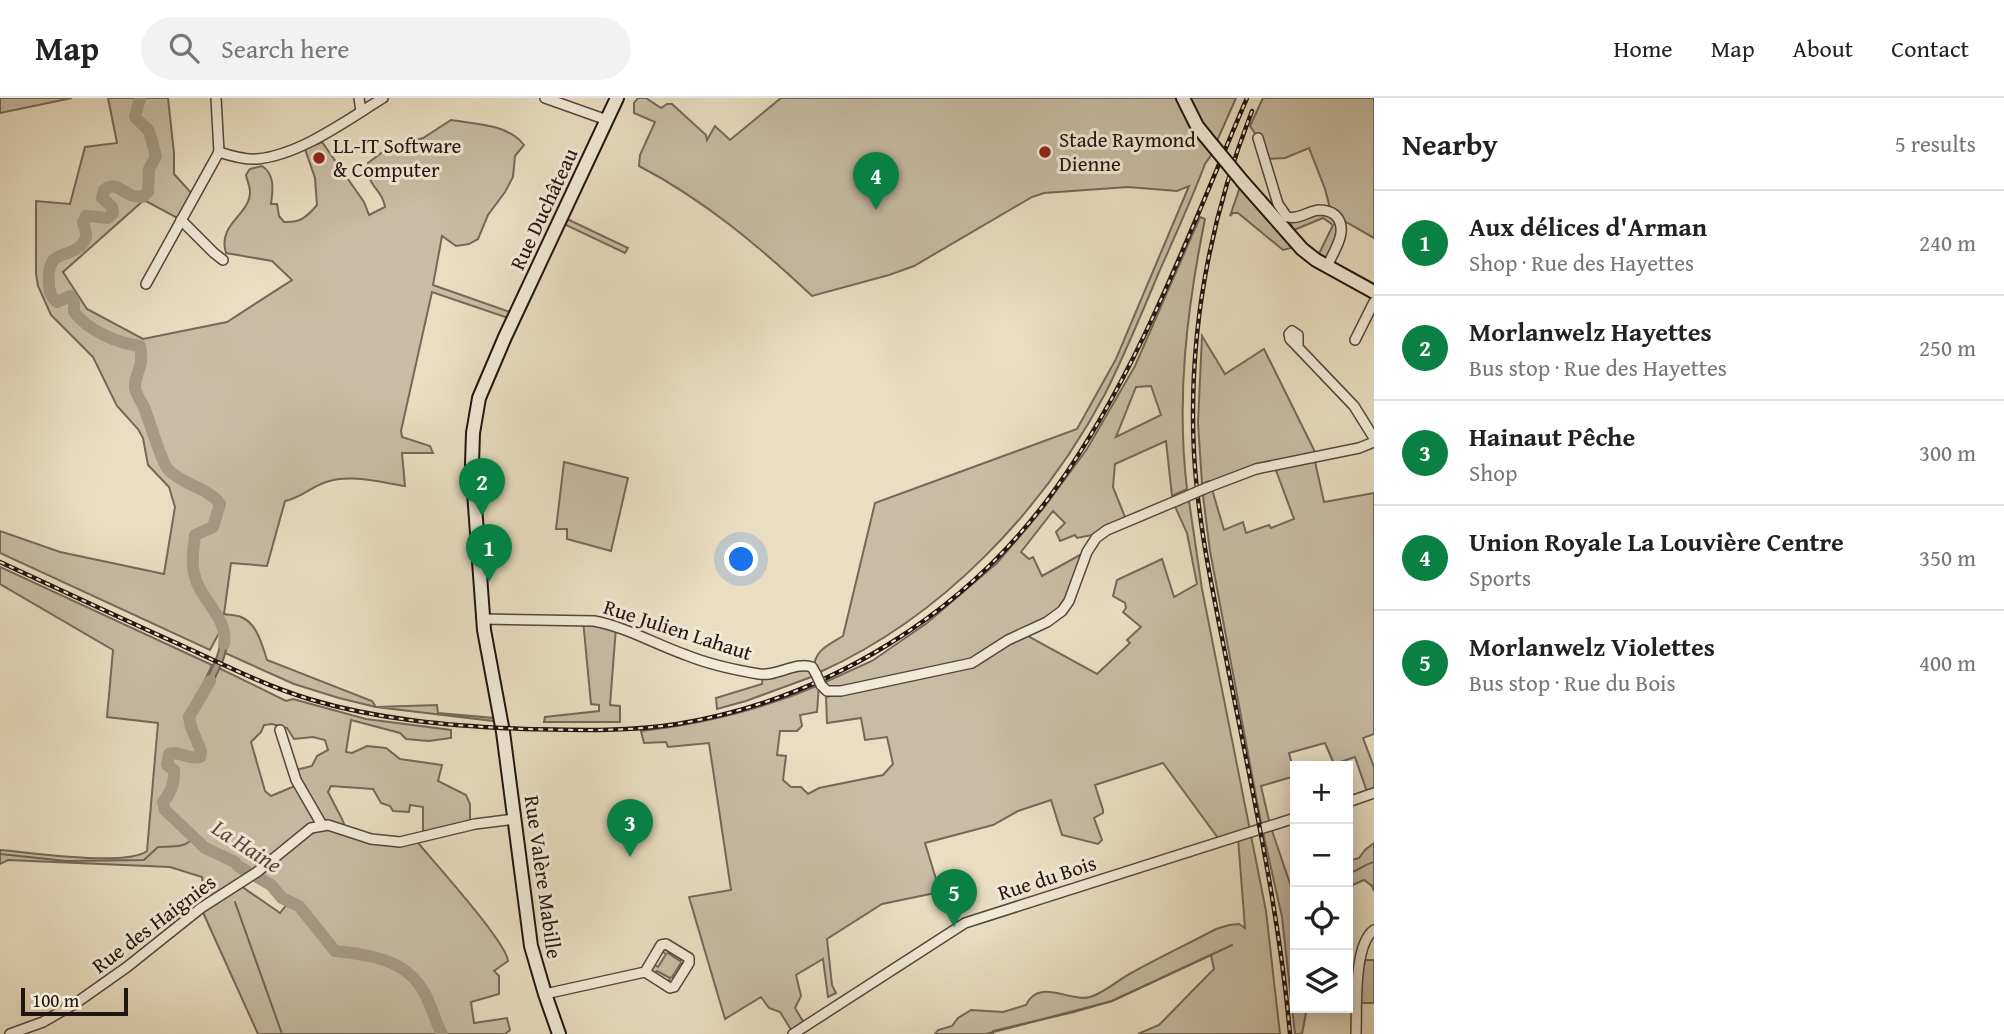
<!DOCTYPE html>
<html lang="en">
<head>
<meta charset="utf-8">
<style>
	body { margin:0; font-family:"Gentium Book Plus",serif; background:#f2f2f2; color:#222 }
	.controls { position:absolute; right:21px; bottom:21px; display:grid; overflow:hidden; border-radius:0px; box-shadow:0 4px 18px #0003 }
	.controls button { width:63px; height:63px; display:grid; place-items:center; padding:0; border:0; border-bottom:2px solid #e0e0e0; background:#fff; color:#222; font:35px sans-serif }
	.scale { position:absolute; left:21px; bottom:18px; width:107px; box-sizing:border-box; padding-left:7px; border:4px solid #211510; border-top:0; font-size:19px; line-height:24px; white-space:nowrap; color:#211510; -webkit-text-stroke:5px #f1ead7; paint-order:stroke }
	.you { position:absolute; left:742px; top:462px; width:24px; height:24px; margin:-18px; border:5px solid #fff; border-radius:50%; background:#1a73e8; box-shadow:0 0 0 10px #1a73e833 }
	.badge { display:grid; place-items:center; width:46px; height:46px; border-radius:50%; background:#0b8043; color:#fff; font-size:23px; font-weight:700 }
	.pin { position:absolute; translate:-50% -58px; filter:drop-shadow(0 2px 4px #0008) }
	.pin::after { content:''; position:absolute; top:37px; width:24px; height:21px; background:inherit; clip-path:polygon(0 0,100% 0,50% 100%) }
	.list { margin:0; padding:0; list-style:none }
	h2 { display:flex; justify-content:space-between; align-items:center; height:91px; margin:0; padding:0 28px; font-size:30px }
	h2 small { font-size:23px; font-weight:400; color:#767676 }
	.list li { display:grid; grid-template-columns:46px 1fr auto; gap:21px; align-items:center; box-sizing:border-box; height:105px; padding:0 28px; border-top:2px solid #e0e0e0 }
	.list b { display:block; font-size:26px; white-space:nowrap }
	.list p { margin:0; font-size:23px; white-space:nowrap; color:#767676 }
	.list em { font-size:23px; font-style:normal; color:#767676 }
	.icon { flex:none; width:38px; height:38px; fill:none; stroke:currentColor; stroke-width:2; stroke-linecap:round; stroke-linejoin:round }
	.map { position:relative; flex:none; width:1374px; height:936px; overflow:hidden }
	header { display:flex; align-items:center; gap:42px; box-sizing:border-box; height:98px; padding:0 35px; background:#fff; border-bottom:2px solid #e0e0e0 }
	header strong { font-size:33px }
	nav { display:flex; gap:38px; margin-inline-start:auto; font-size:24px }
	.search { width:490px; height:63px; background:#f2f2f2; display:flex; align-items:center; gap:18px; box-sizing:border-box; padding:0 24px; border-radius:38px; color:#767676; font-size:26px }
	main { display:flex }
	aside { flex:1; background:#fff }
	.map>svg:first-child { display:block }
</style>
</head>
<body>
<header>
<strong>Map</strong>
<div class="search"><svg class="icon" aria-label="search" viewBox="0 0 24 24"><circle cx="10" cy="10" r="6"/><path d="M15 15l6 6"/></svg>Search here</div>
<nav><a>Home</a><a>Map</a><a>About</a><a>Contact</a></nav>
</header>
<main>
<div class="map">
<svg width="1374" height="936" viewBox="0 0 1374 936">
	<rect width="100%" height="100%" fill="#eadec2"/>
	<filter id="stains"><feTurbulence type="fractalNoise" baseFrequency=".00286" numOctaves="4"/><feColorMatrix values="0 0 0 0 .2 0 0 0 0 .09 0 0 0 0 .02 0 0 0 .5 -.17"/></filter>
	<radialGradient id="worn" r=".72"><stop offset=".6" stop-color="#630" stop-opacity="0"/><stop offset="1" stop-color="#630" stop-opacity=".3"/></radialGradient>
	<g fill="#c8bca4" stroke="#74685a" stroke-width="2" fill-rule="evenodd">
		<polygon points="0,0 72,0 0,15"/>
		<path d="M108,0H168L174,55V76L195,99L181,122L144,102L63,174L87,211L143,241L227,224L292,182L272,163L226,155C217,126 250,117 250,94C250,89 247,82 246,77L250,71L262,68C275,76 273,92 271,106H277L279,118L284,124C300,125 307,119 317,107L315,80L305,51L322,44L364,104L369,117L385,109C382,89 367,92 368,65L388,50L423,40L451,22C475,26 508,26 524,47L515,58L513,79L505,94L488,117L478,141L469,146L456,148L442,138L433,187L510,214L508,220L432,194L401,333L402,339L430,348L433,355H402L405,388C379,384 351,376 326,384C311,389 300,400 285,403L267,468L231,465L224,516C229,517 236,517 241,519C257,525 262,547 267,562L372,603L376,609L437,607L438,615L494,620V623L376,609L339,600L294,586L225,555L228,539L226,531L220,533L210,552L0,455V433L60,454L164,476L175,409L169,389L148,367L143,340L138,331L117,308L93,259L51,217L38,188L36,176V103L70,106L85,49L117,45Z"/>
		<path d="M638,0H646L661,10L667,6H672L706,37L707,42L715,28L730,42L781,0H1178L1188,26L1212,56L1205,66C1191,103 1175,138 1159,174C1142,215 1125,256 1105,296C1042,414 942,519 820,574L814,572C813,553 828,547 843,538L875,405L1077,331L1116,261L1189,88L1177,93L1128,89L1044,95L1032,99L914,168L889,177L812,198C759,148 704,102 639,68L640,57L655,24L634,15V5Z"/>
		<polygon points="1183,0 1236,0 1217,43"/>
		<polygon points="1263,0 1374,0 1374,140 1346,124 1340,124 1327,168 1316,162 1333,127 1323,120 1294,132 1287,119 1331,114 1325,91 1309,50 1285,60 1265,61 1258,40 1250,28"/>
		<polygon points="1240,89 1299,148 1283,152 1238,115 1233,115 1230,118"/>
		<path d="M1200,119L1205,121C1187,210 1176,300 1187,391L1172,398L1166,343L1115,366L1113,389L1127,424L1096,440L1092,437L1077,440L1075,437L1060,443L1056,434L1065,425L1053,413L1021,454L1029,461L1033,459L1042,478L1080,457L1081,459L1069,503L1024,536L1097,576L1130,545L1127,542L1141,529L1123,514L1126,510L1125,505L1113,498L1117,482L1162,461L1174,499L1197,486L1187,435L1173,404L1189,403L1202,491L1266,813L1280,936H1138L1159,927L1214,871L1211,857L1112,903L1074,914L993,933V936H935L938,932L952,928L958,920L971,912L1003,914L1026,907C1039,879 1071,905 1090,899C1106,894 1119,881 1133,874C1160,859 1188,846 1216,831L1229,827L1239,826L1245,830L1238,740H1218L1163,665L1095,687L1103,712V715L1094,720L1102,742L1098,746L1062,737L1051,702L1018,713L993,727L925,745L940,794L882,806L827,841L832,887L836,895L828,899L823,861L796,877L801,898L795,910L804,925L792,933L780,914L769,910L761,899L725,921L689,799L731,792L709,645L668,649L666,644L644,645L641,633C703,626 761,612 819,587L817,614L800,617L802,628L797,633H780L777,657L786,658L783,682L791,689H801L808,696L819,690L883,677L893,666L887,639L865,642L861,620L827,625L826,599L835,597L823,585L872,563L927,525L997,465L1043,411L1087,351L1135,268ZM1151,288L1161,317L1116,339L1136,289Z"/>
		<polygon points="567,121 628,150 625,155 564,126"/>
		<path d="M1202,238L1225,276L1264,251L1317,358L1314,359L1324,404L1374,395V636L1363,640L1374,669V691L1367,694L1355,659L1334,666L1325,645L1289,655L1295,678L1261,688L1270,727L1295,800V910H1307L1302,936H1295L1282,819L1262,730L1210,453L1203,398L1211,388L1209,383L1202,386L1198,325ZM1274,367L1294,421L1271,430L1269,427L1246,435L1243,424L1224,432L1211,388Z"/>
		<polygon points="564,364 628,380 611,453 567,441 567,431 556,431"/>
		<path d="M0,469L212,567L200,593L207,597L219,570L286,603L293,601L366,621L451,632V640L429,643L406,641L400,635L351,622L346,654L352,655L367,648L386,650L400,661L442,667L438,683L466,697L470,706V724L423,736V709L410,707L409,714L393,713L390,708L381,705L373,691L331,688L328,694L342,721L344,726L341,730L324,725L162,838C173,819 206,804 202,779L170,769L8,762L0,766V752C29,754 126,769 147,753L158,625L107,619L113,552L0,486ZM272,626L287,630L294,641L313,639L325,642L328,652L317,658L312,668L296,672L302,685L271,698L265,693L251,644L261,634L264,627Z"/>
		<polygon points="583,522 616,529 610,607 620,608 620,624 544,624 545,619 599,613 599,607 591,606"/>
		<polygon points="808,571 814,578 746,603 717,611 716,600 762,586 763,577"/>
		<path d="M318,727L357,737L419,743V746C435,765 507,845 508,863L494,873L499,878V896L471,904L474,925L507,920L510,932L505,936H258L201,810L238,786L280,815L291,801C279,798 269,784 257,777Z"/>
		<polygon points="1374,745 1374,793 1372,788 1364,782 1348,789 1348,763 1359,760 1365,752"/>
		<polygon points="664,849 669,852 668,855 680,863 683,859 687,861 686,867 681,865 672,879 676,882 673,887 668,885 670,880 657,873 654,876 650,874 653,866 658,869 666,856 661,853"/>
		<polygon points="1363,862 1374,862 1374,905 1358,905"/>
	</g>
	<path fill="#a69a85" stroke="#716556" stroke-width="2" d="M226,531C232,553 216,577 206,597L200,594C209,576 224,552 220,533Z"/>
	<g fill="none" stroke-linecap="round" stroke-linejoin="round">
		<g stroke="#716556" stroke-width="2">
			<path d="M0,756L66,763L144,762L158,749C169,748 185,751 193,740"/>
			<path d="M1348,775C1358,774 1364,766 1374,764"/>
			<polyline points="235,804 282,936"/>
			<polyline points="986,936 1112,903 1232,847"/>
		</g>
		<g stroke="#a69a85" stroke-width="12">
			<path d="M140,0L135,19L149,33L156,58L149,71L148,94L143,99C139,98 135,99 131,97C120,93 116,83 104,92L102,100L112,109L113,115L108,120L86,118L83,124C85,133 89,137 83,145C72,162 46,148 49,184C49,192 50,198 57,204L70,198L74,205V214C89,233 117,245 140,248C145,271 134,274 135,290C136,297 141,303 144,309C149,322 161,362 167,370C181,387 208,389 220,406L213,429L195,437C193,454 190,471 198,487C207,507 228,523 224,546"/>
			<path d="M210,583L189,619L191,629L201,653L200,659C186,662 180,652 169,656L167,667L174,672C175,685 171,695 163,704L165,712L205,750L235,764L238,768L271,787L282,800L299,808L335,853C370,857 407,861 425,896C432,909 435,923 442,936"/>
		</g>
		<defs>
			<g id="street">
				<polyline points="216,0 219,54"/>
				<polyline points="359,0 361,13"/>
				<polyline points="545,0 607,22"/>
				<path d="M1258,40L1278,106L1287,119C1299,122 1308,113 1319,112C1325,112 1330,113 1335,117C1350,131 1334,153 1327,168"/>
				<path d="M219,54C231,58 244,62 257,61C300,57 347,22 383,0"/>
				<polyline points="181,122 214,155 223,162"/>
				<polyline points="146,186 219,54"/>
				<polyline points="1355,242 1374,204"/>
				<polyline points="1298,248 1298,237 1292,233 1289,236 1290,241 1354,308 1374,340"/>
				<polyline points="1206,390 1256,371 1359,350 1374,344"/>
				<path d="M483,521L594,523C626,529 655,546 686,557C708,566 735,572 759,576C776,579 796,563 812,569L816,576"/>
				<polyline points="821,587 827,593 841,593 972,565 1008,542 1047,524 1062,513 1069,503 1087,454 1096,440 1107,432 1176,403"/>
				<polyline points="280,632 296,682 322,727"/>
				<polyline points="1348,704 1374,695"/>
				<polyline points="545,896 645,874 670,890 674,889 689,865 689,860 666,846 661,847 645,874"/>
				<polyline points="10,936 43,924 76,905 127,869 201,810 257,774 311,730 328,727 371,741 400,744 475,726 515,721"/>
				<polyline points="793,936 965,825 1295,720"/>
				<path d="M1356,936C1357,911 1353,847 1374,832"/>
			</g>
			<g id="secondary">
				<polyline points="1183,0 1197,28 1205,38"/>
				<polyline points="1243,84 1302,151 1316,162 1374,194"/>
				<polyline points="559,936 545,896 531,848 503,634 484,532 472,366 473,335 479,300 505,239 617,0"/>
			</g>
		</defs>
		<use href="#street" stroke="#53473c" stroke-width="12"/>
		<use href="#secondary" stroke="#211510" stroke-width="16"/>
		<use href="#street" stroke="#f1ead7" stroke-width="9"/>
		<use href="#secondary" stroke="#f1ead7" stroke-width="12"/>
		<defs>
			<g id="rail">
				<path d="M1252,13C1209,123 1188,237 1194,355C1198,428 1214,499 1228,570C1252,691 1279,813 1290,936"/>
				<path d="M0,464C61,492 122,521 183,548C224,567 266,588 309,601C379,622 451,628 524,631C575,632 626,634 677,626C828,601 967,515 1056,390C1140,272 1190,132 1247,0"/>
			</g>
		</defs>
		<use href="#rail" stroke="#211510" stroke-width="4.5"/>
		<use href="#rail" stroke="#f1ead7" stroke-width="2" stroke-dasharray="5" stroke-linecap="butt"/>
		<defs>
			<g id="street-bridge">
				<polyline points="1176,403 1206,390"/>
				<polyline points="816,576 821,587"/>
			</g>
			<polyline id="secondary-bridge" points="1205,38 1243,84"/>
		</defs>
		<use href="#street-bridge" stroke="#53473c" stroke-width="12" stroke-linecap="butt"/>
		<use href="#secondary-bridge" stroke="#211510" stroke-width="16" stroke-linecap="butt"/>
		<use href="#street-bridge" stroke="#f1ead7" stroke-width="9"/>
		<use href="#secondary-bridge" stroke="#f1ead7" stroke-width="12"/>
	</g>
	<g fill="#8f2418" stroke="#f1ead7" stroke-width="2.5">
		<circle cx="1045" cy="54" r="7"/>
		<circle cx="319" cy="60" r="7"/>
	</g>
	<g text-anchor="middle" stroke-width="6" stroke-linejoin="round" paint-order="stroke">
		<g font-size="21" fill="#211510" stroke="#f1ead7" text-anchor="start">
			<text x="1059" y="49">Stade Raymond<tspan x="1059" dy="24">Dienne</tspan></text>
			<text x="333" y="55">LL-IT Software<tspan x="333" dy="24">&amp; Computer</tspan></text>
		</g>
		<g font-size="21" fill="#211510" stroke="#f1ead7">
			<text transform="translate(544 111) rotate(-65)" y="7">Rue Duchâteau</text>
			<text transform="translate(678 532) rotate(18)" y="7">Rue Julien Lahaut</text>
			<text transform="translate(543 779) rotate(82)" y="7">Rue Valère Mabille</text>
			<text transform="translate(1047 780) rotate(-18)" y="7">Rue du Bois</text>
			<text transform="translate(154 826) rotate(-37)" y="7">Rue des Haignies</text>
		</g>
		<g font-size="23" font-style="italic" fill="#564a3f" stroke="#f1ead7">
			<text transform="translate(247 748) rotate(33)" y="8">La Haine</text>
		</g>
	</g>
	<rect width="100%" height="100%" filter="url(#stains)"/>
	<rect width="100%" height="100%" fill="url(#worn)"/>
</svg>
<div class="controls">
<button>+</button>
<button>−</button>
<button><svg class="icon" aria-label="locate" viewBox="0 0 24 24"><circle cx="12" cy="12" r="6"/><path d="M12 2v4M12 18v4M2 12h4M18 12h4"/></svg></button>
<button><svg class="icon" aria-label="layers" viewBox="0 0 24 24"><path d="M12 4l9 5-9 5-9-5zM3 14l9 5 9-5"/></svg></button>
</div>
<div class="scale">100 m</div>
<div class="you"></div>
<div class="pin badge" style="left:489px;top:484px">1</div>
<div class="pin badge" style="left:482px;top:418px">2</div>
<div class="pin badge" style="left:630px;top:759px">3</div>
<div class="pin badge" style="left:876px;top:112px">4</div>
<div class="pin badge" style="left:954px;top:829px">5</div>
</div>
<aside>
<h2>Nearby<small>5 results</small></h2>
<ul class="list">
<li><span class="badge">1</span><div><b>Aux délices d'Arman</b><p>Shop · Rue des Hayettes</p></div><em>240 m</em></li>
<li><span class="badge">2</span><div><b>Morlanwelz Hayettes</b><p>Bus stop · Rue des Hayettes</p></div><em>250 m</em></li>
<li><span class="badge">3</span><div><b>Hainaut Pêche</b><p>Shop</p></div><em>300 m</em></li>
<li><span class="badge">4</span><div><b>Union Royale La Louvière Centre</b><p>Sports</p></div><em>350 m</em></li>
<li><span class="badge">5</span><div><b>Morlanwelz Violettes</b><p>Bus stop · Rue du Bois</p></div><em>400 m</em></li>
</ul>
</aside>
</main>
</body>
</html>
